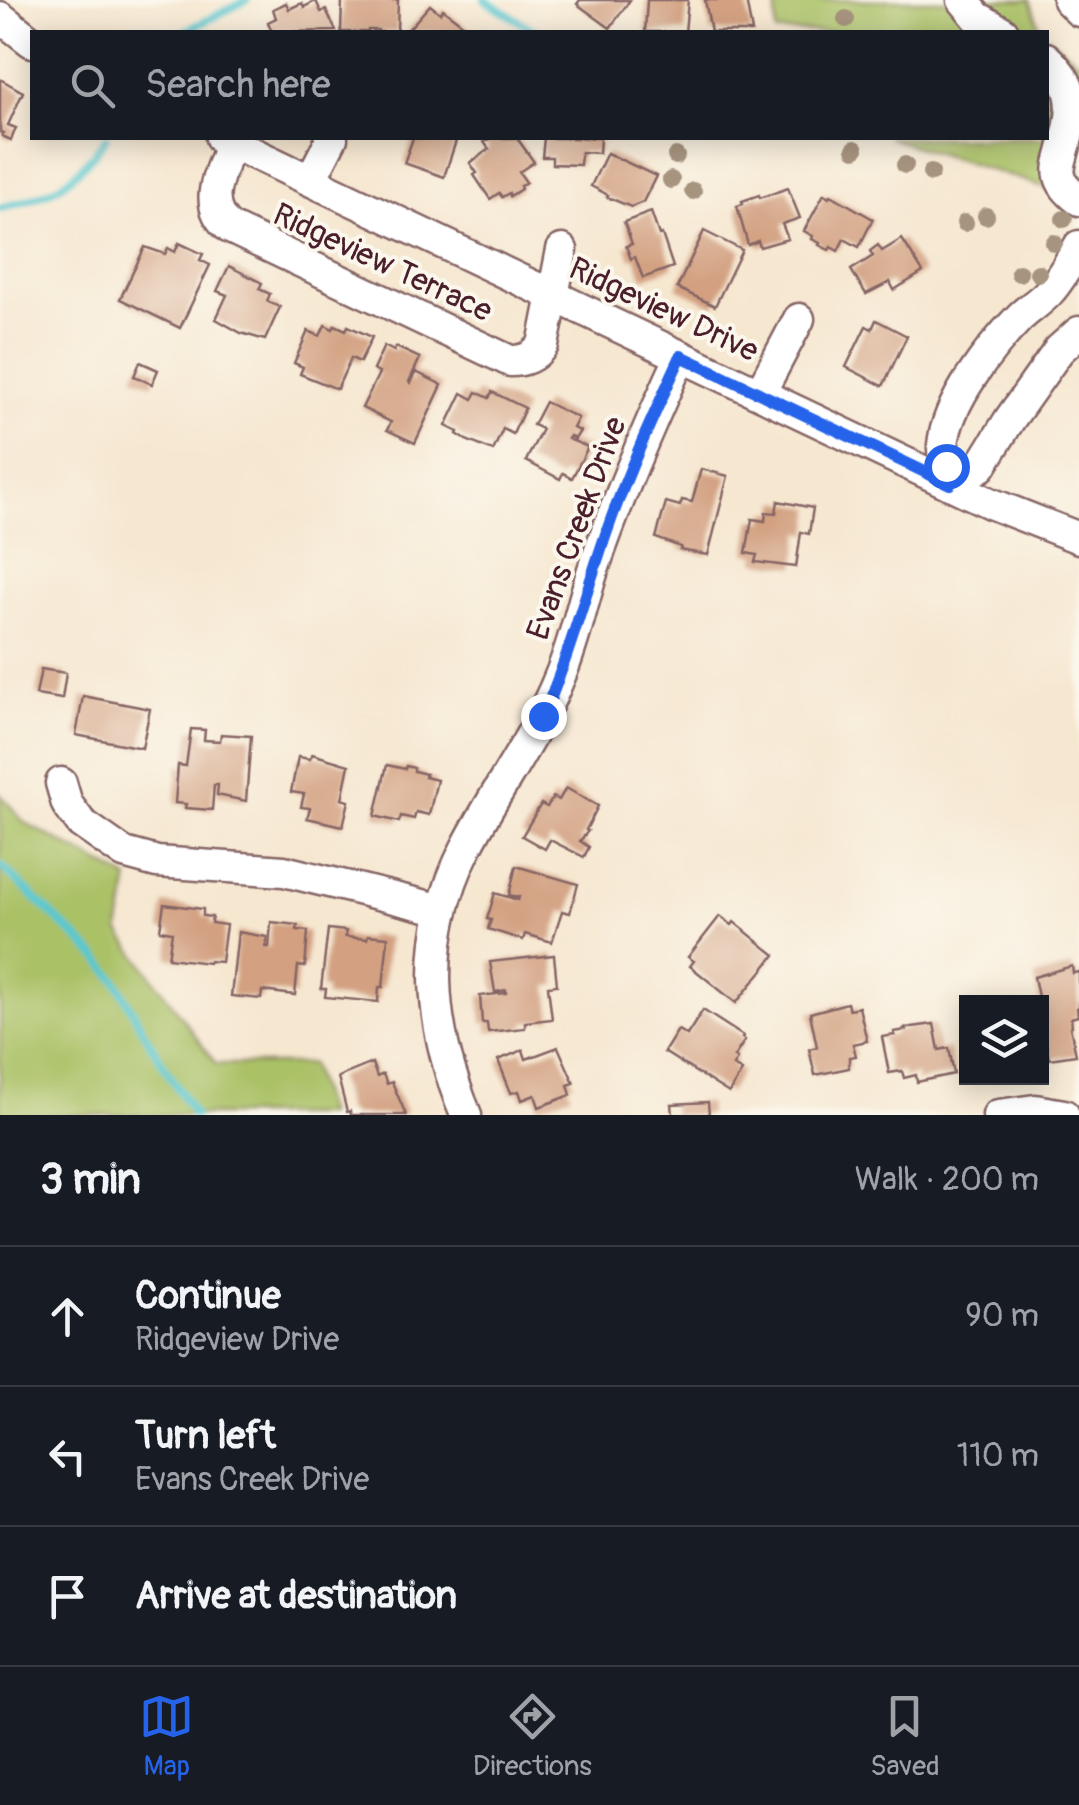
<!DOCTYPE html>
<html lang="en">
<head>
<meta charset="utf-8">
<style>
	body { margin:0; font-family:Pangolin,sans-serif; background:#20242c; color:#f1f3f6 }
	.controls { position:absolute; right:30px; bottom:30px; display:grid; overflow:hidden; border-radius:0px; box-shadow:0 5px 25px #0003 }
	.controls button { width:90px; height:90px; display:grid; place-items:center; padding:0; border:0; border-bottom:2px solid #363941; background:#171b24; color:#f1f3f6; font:50px sans-serif }
	.stop { position:absolute; width:30px; height:30px; margin:-22px; border:8px solid #2563eb; border-radius:50%; background:#fff }
	.stop.end { background:#2563eb; border-color:#fff; box-shadow:0 2px 10px #0008 }
	.list { margin:0; padding:0; list-style:none }
	h2 { display:flex; justify-content:space-between; align-items:center; height:130px; margin:0; padding:0 40px; font-size:42px }
	h2 small { font-size:32px; font-weight:400; color:#9ea1a6 }
	.list li { display:grid; grid-template-columns:65px 1fr auto; gap:30px; align-items:center; box-sizing:border-box; height:140px; padding:0 40px; border-top:2px solid #363941 }
	.list b { display:block; font-size:38px; white-space:nowrap }
	.list p { margin:0; font-size:32px; white-space:nowrap; color:#9ea1a6 }
	.list em { font-size:32px; font-style:normal; color:#9ea1a6 }
	.icon { flex:none; width:55px; height:55px; fill:none; stroke:currentColor; stroke-width:2; stroke-linecap:round; stroke-linejoin:round }
	.map { position:relative; flex:none; width:1079px; height:1115px; overflow:hidden }
	.search { position:absolute; background:#171b24; box-shadow:0 5px 25px #0003; left:30px; right:30px; top:30px; height:110px; display:flex; align-items:center; gap:25px; box-sizing:border-box; padding:0 35px; border-radius:0px; color:#9ea1a6; font-size:38px }
	.sheet { height:550px; background:#171b24 }
	nav { display:flex; justify-content:space-around; align-items:center; box-sizing:border-box; height:140px; border-top:2px solid #363941; background:#171b24; font-size:28px; color:#9ea1a6 }
	nav a { display:grid; justify-items:center; gap:5px }
	nav .on { color:#2563eb }
	.map>svg:first-child { display:block }
</style>
</head>
<body>
<div class="map">
<svg width="1079" height="1115" viewBox="0 0 1079 1115">
	<rect width="100%" height="100%" fill="#fbf7ec"/>
	<filter id="ink" filterUnits="userSpaceOnUse"><feTurbulence type="fractalNoise" baseFrequency=".01" numOctaves="2"/><feDisplacementMap in="SourceGraphic" scale="20" xChannelSelector="R" yChannelSelector="G"/><feConvolveMatrix kernelMatrix="1 2 1 2 8 2 1 2 1" color-interpolation-filters="sRGB"/></filter>
	<filter id="wash" filterUnits="userSpaceOnUse"><feTurbulence type="fractalNoise" baseFrequency=".0048" numOctaves="4" result="noise"/><feDisplacementMap in="SourceGraphic" scale="40" xChannelSelector="R" yChannelSelector="G"/><feGaussianBlur stdDeviation="2.25" result="paint"/><feColorMatrix in="noise" values="0 0 0 0 0 0 0 0 0 0 0 0 0 0 0 0 0 1.4 0 .05"/><feComposite in="paint" operator="in"/></filter>
	<g filter="url(#wash)">
		<rect width="100%" height="100%" fill="#f6e7d0"/>
		<g fill="#aac166" stroke="#7a7048" stroke-width="2.5">
			<polygon points="776,0 1030,0 1041,32 776,32"/>
			<polygon points="1047,37 1079,61 1079,215 1048,188 888,138 1046,138"/>
			<polygon points="0,794 24,822 129,879 119,931 216,1064 311,1064 327,1115 0,1115"/>
		</g>
		<g fill="none" stroke-linecap="round" stroke-linejoin="round">
			<g stroke="#5ac7d0" stroke-width="8">
				<polyline points="485,0 537,32"/>
				<polyline points="184,32 247,0"/>
				<path d="M0,208C53,195 73,183 106,138"/>
				<polyline points="0,865 99,959 117,982 144,1033 194,1115"/>
			</g>
		</g>
		<g id="blocks">
			<g fill="#d3a182">
				<polygon points="342,0 398,0 397,32 378,32 378,30 368,30 368,32 341,32"/>
				<polygon points="580,0 630,0 610,28 577,4"/>
				<polygon points="647,0 688,0 685,32 645,32"/>
				<polygon points="705,0 746,0 752,32 711,32"/>
				<polygon points="316,1 321,12 326,10 336,31 272,32 268,22 276,18 273,9 286,3 289,9 302,3 304,7"/>
				<polygon points="430,5 440,13 443,9 473,32 406,32"/>
				<polygon points="0,79 23,92 8,125 16,128 11,140 2,136 3,133 0,132"/>
				<polygon points="413,138 457,138 444,177 404,163"/>
				<polygon points="492,138 517,138 534,162 519,172 526,182 520,186 521,189 510,196 509,193 502,197 499,193 490,199 474,175 477,173 470,163 489,149 484,142"/>
				<polygon points="544,138 600,138 599,153 581,152 580,165 552,164 552,157 542,157"/>
				<polygon points="607,153 656,176 643,202 631,207 607,197 608,195 591,186"/>
				<polygon points="788,188 800,218 782,224 788,239 760,247 758,241 748,245 737,206 743,204 742,201 759,195 760,198"/>
				<polygon points="824,194 829,197 831,195 873,219 859,247 844,239 838,251 831,247 829,250 819,245 820,243 812,239 813,236 804,231"/>
				<polygon points="651,212 659,235 662,234 673,267 643,278 635,257 631,259 626,246 632,244 624,222"/>
				<polygon points="704,231 742,250 715,306 677,288"/>
				<polygon points="902,239 923,272 894,290 890,282 866,294 851,270 873,256 870,251 878,245 882,251"/>
				<polygon points="179,243 203,254 200,260 210,265 180,328 120,299 145,247 165,254 168,248 175,252"/>
				<polygon points="229,266 262,283 259,289 270,294 267,301 280,307 265,340 241,333 216,319 227,295 217,291"/>
				<polygon points="876,320 907,336 883,386 846,367 866,326 872,329"/>
				<polygon points="325,325 333,329 335,325 346,330 348,326 372,337 360,362 351,358 337,389 300,374 303,367 294,363 308,331 320,336"/>
				<polygon points="384,346 394,351 396,347 420,358 409,382 411,383 416,372 442,385 415,443 387,430 391,422 362,408 379,373 373,370"/>
				<polygon points="140,362 158,370 152,384 134,376"/>
				<polygon points="477,392 489,398 492,392 525,408 513,434 503,429 493,451 466,440 457,434 458,432 446,426 462,393 473,399"/>
				<polygon points="545,402 578,418 573,428 580,431 575,439 570,436 568,439 588,447 572,478 563,473 560,479 526,461 542,429 533,425"/>
				<polygon points="701,469 728,476 708,555 680,550 681,547 656,538 666,502 680,506 682,500 692,502"/>
				<polygon points="778,501 813,508 809,534 801,532 796,567 755,562 757,555 746,553 752,519 765,521 766,512 776,513"/>
				<polygon points="41,669 66,673 62,699 36,695"/>
				<polygon points="83,696 150,709 142,748 76,735"/>
				<polygon points="191,729 205,730 204,740 220,741 221,734 251,736 246,801 217,795 218,785 214,785 212,810 185,808 186,804 175,803 178,765 186,766"/>
				<polygon points="312,754 349,765 342,799 349,801 343,826 307,818 310,808 301,807 304,794 291,792 298,757 310,759"/>
				<polygon points="387,765 405,769 406,766 414,768 414,771 426,774 425,777 437,780 429,815 416,812 414,819 401,816 399,822 375,816"/>
				<polygon points="566,788 598,806 586,830 588,831 580,841 589,847 584,857 550,840 545,849 522,836 541,804 547,807 553,797 559,800"/>
				<polygon points="516,866 578,884 570,913 562,911 552,942 525,934 523,940 488,929 491,920 487,919 495,893 518,900 519,897 509,895"/>
				<polygon points="164,904 203,909 203,916 212,917 211,923 226,925 221,962 209,961 208,963 168,958 172,932 160,930"/>
				<polygon points="720,916 732,925 734,922 775,955 736,1003 690,966 694,961 688,957"/>
				<polygon points="271,922 298,925 297,930 308,931 305,967 298,966 295,995 262,991 261,999 231,996 238,932 267,937 266,947 269,947"/>
				<polygon points="328,929 346,931 345,937 367,939 368,935 388,937 383,987 379,987 378,1002 325,997 326,989 321,989"/>
				<polygon points="554,955 557,985 548,986 552,1019 525,1022 525,1028 488,1032 487,1023 482,1023 480,996 506,993 506,990 495,992 490,962"/>
				<polygon points="1072,966 1073,973 1079,972 1079,1007 1077,1008 1078,1016 1071,1018 1072,1026 1070,1027 1076,1055 1049,1059 1043,1027 1042,1002 1039,1002 1034,977"/>
				<polygon points="847,1003 849,1009 859,1007 867,1041 853,1044 856,1056 849,1057 849,1068 815,1075 809,1049 817,1047 810,1013"/>
				<polygon points="703,1010 743,1036 742,1038 745,1040 734,1057 737,1059 733,1066 742,1071 729,1093 664,1052 678,1030 687,1035"/>
				<polygon points="934,1024 939,1050 949,1048 954,1074 917,1082 916,1075 904,1078 902,1071 889,1073 882,1037 895,1035 894,1032 906,1030 905,1028"/>
				<polygon points="558,1047 574,1083 568,1085 571,1095 539,1107 535,1095 522,1100 519,1091 511,1093 498,1060 523,1050 526,1059"/>
				<polygon points="372,1063 377,1077 383,1074 387,1084 392,1082 406,1115 351,1115 350,1111 347,1112 338,1077"/>
				<polygon points="708,1102 709,1115 673,1115 672,1104"/>
			</g>
		</g>
	</g>
	<g filter="url(#ink)">
		<use href="#blocks" fill-opacity="0" stroke="#866565" stroke-width="2.5"/>
		<g fill="none" stroke-linecap="round" stroke-linejoin="round">
			<defs>
				<g id="minor">
					<polyline points="963,0 977,17 1003,32"/>
					<polyline points="1068,0 1079,11"/>
					<polyline points="0,17 32,42"/>
					<path d="M1046,58C1079,88 1075,109 1063,153C1061,161 1058,168 1060,176C1062,186 1071,194 1079,200"/>
					<polyline points="221,138 990,503 1079,538"/>
					<path d="M231,142C221,173 200,204 230,228L510,361C525,361 534,357 543,345L562,250"/>
					<polyline points="311,179 332,138"/>
					<path d="M1079,246C1070,262 1061,279 1049,292C1040,302 1028,309 1019,318C990,348 947,402 943,445C942,457 947,472 950,484L981,466L1010,419L1059,350L1079,332"/>
					<polyline points="760,393 799,319"/>
					<polyline points="61,783 67,804 81,823 124,853 157,862 284,871 443,910"/>
					<path d="M466,1115C429,1026 421,939 465,850C495,791 535,738 560,676C575,641 582,603 594,567C619,495 649,425 681,356"/>
					<polyline points="998,1115 1035,1110 1064,1115"/>
				</g>
			</defs>
			<use href="#minor" stroke="#866565" stroke-width="35"/>
			<use href="#minor" stroke="#fff" stroke-width="30"/>
		</g>
		<g fill="#a7947f">
			<circle cx="846" cy="19" r="9"/>
			<circle cx="855" cy="149" r="9"/>
			<circle cx="676" cy="156" r="9"/>
			<circle cx="905" cy="165" r="9"/>
			<circle cx="931" cy="173" r="9"/>
			<circle cx="671" cy="180" r="9"/>
			<circle cx="693" cy="191" r="9"/>
			<circle cx="986" cy="216" r="9"/>
			<circle cx="1064" cy="219" r="9"/>
			<circle cx="965" cy="223" r="9"/>
			<circle cx="1054" cy="243" r="9"/>
			<circle cx="1019" cy="273" r="9"/>
			<circle cx="1038" cy="273" r="9"/>
		</g>
	</g>
	<g fill="none" stroke-linecap="round" stroke-linejoin="round" filter="url(#ink)">
		<path stroke="#2563eb" stroke-width="12" d="M543,716C569,657 585,594 606,534C627,473 654,414 681,356L950,484L946,466"/>
	</g>
	<g text-anchor="middle" stroke-width="8" stroke-linejoin="round" paint-order="stroke">
		<g font-size="32" fill="#4a1f2b" stroke="#fbf7ec">
			<text transform="translate(383 262) rotate(25)" y="11">Ridgeview Terrace</text>
			<text transform="translate(664 309) rotate(25)" y="11">Ridgeview Drive</text>
			<text transform="translate(576 528) rotate(-70)" y="11">Evans Creek Drive</text>
		</g>
	</g>
</svg>
<div class="controls">
<button><svg class="icon" aria-label="layers" viewBox="0 0 24 24"><path d="M12 4l9 5-9 5-9-5zM3 14l9 5 9-5"/></svg></button>
</div>
<div class="stop" style="left:946px;top:466px"></div>
<div class="stop end" style="left:543px;top:716px"></div>
<div class="search"><svg class="icon" aria-label="search" viewBox="0 0 24 24"><circle cx="10" cy="10" r="6"/><path d="M15 15l6 6"/></svg>Search here</div>
</div>
<section class="sheet">
<h2>3 min<small>Walk · 200 m</small></h2>
<ul class="list">
<li><svg class="icon" aria-label="ahead" viewBox="0 0 24 24"><path d="M12 20V5M6 11l6-6 6 6"/></svg><div><b>Continue</b><p>Ridgeview Drive</p></div><em>90 m</em></li>
<li><svg class="icon" aria-label="left" viewBox="0 0 24 24"><path d="M17 20v-9H6M10 6l-5 5 5 5"/></svg><div><b>Turn left</b><p>Evans Creek Drive</p></div><em>110 m</em></li>
<li><svg class="icon" aria-label="arrive" viewBox="0 0 24 24"><path d="M6 21V4h12l-3 4 3 4H6"/></svg><div><b>Arrive at destination</b></div></li>
</ul>
</section>
<nav>
<a class="on"><svg class="icon" aria-label="map" viewBox="0 0 24 24"><path d="M3 6l6-2 6 2 6-2v14l-6 2-6-2-6 2zM9 4v14M15 6v14"/></svg>Map</a>
<a><svg class="icon" aria-label="directions" viewBox="0 0 24 24"><path d="M12 3l9 9-9 9-9-9zM9 14v-3h6M13 9l2 2-2 2"/></svg>Directions</a>
<a><svg class="icon" aria-label="saved" viewBox="0 0 24 24"><path d="M7 4h10v16l-5-4-5 4z"/></svg>Saved</a>
</nav>
</body>
</html>
